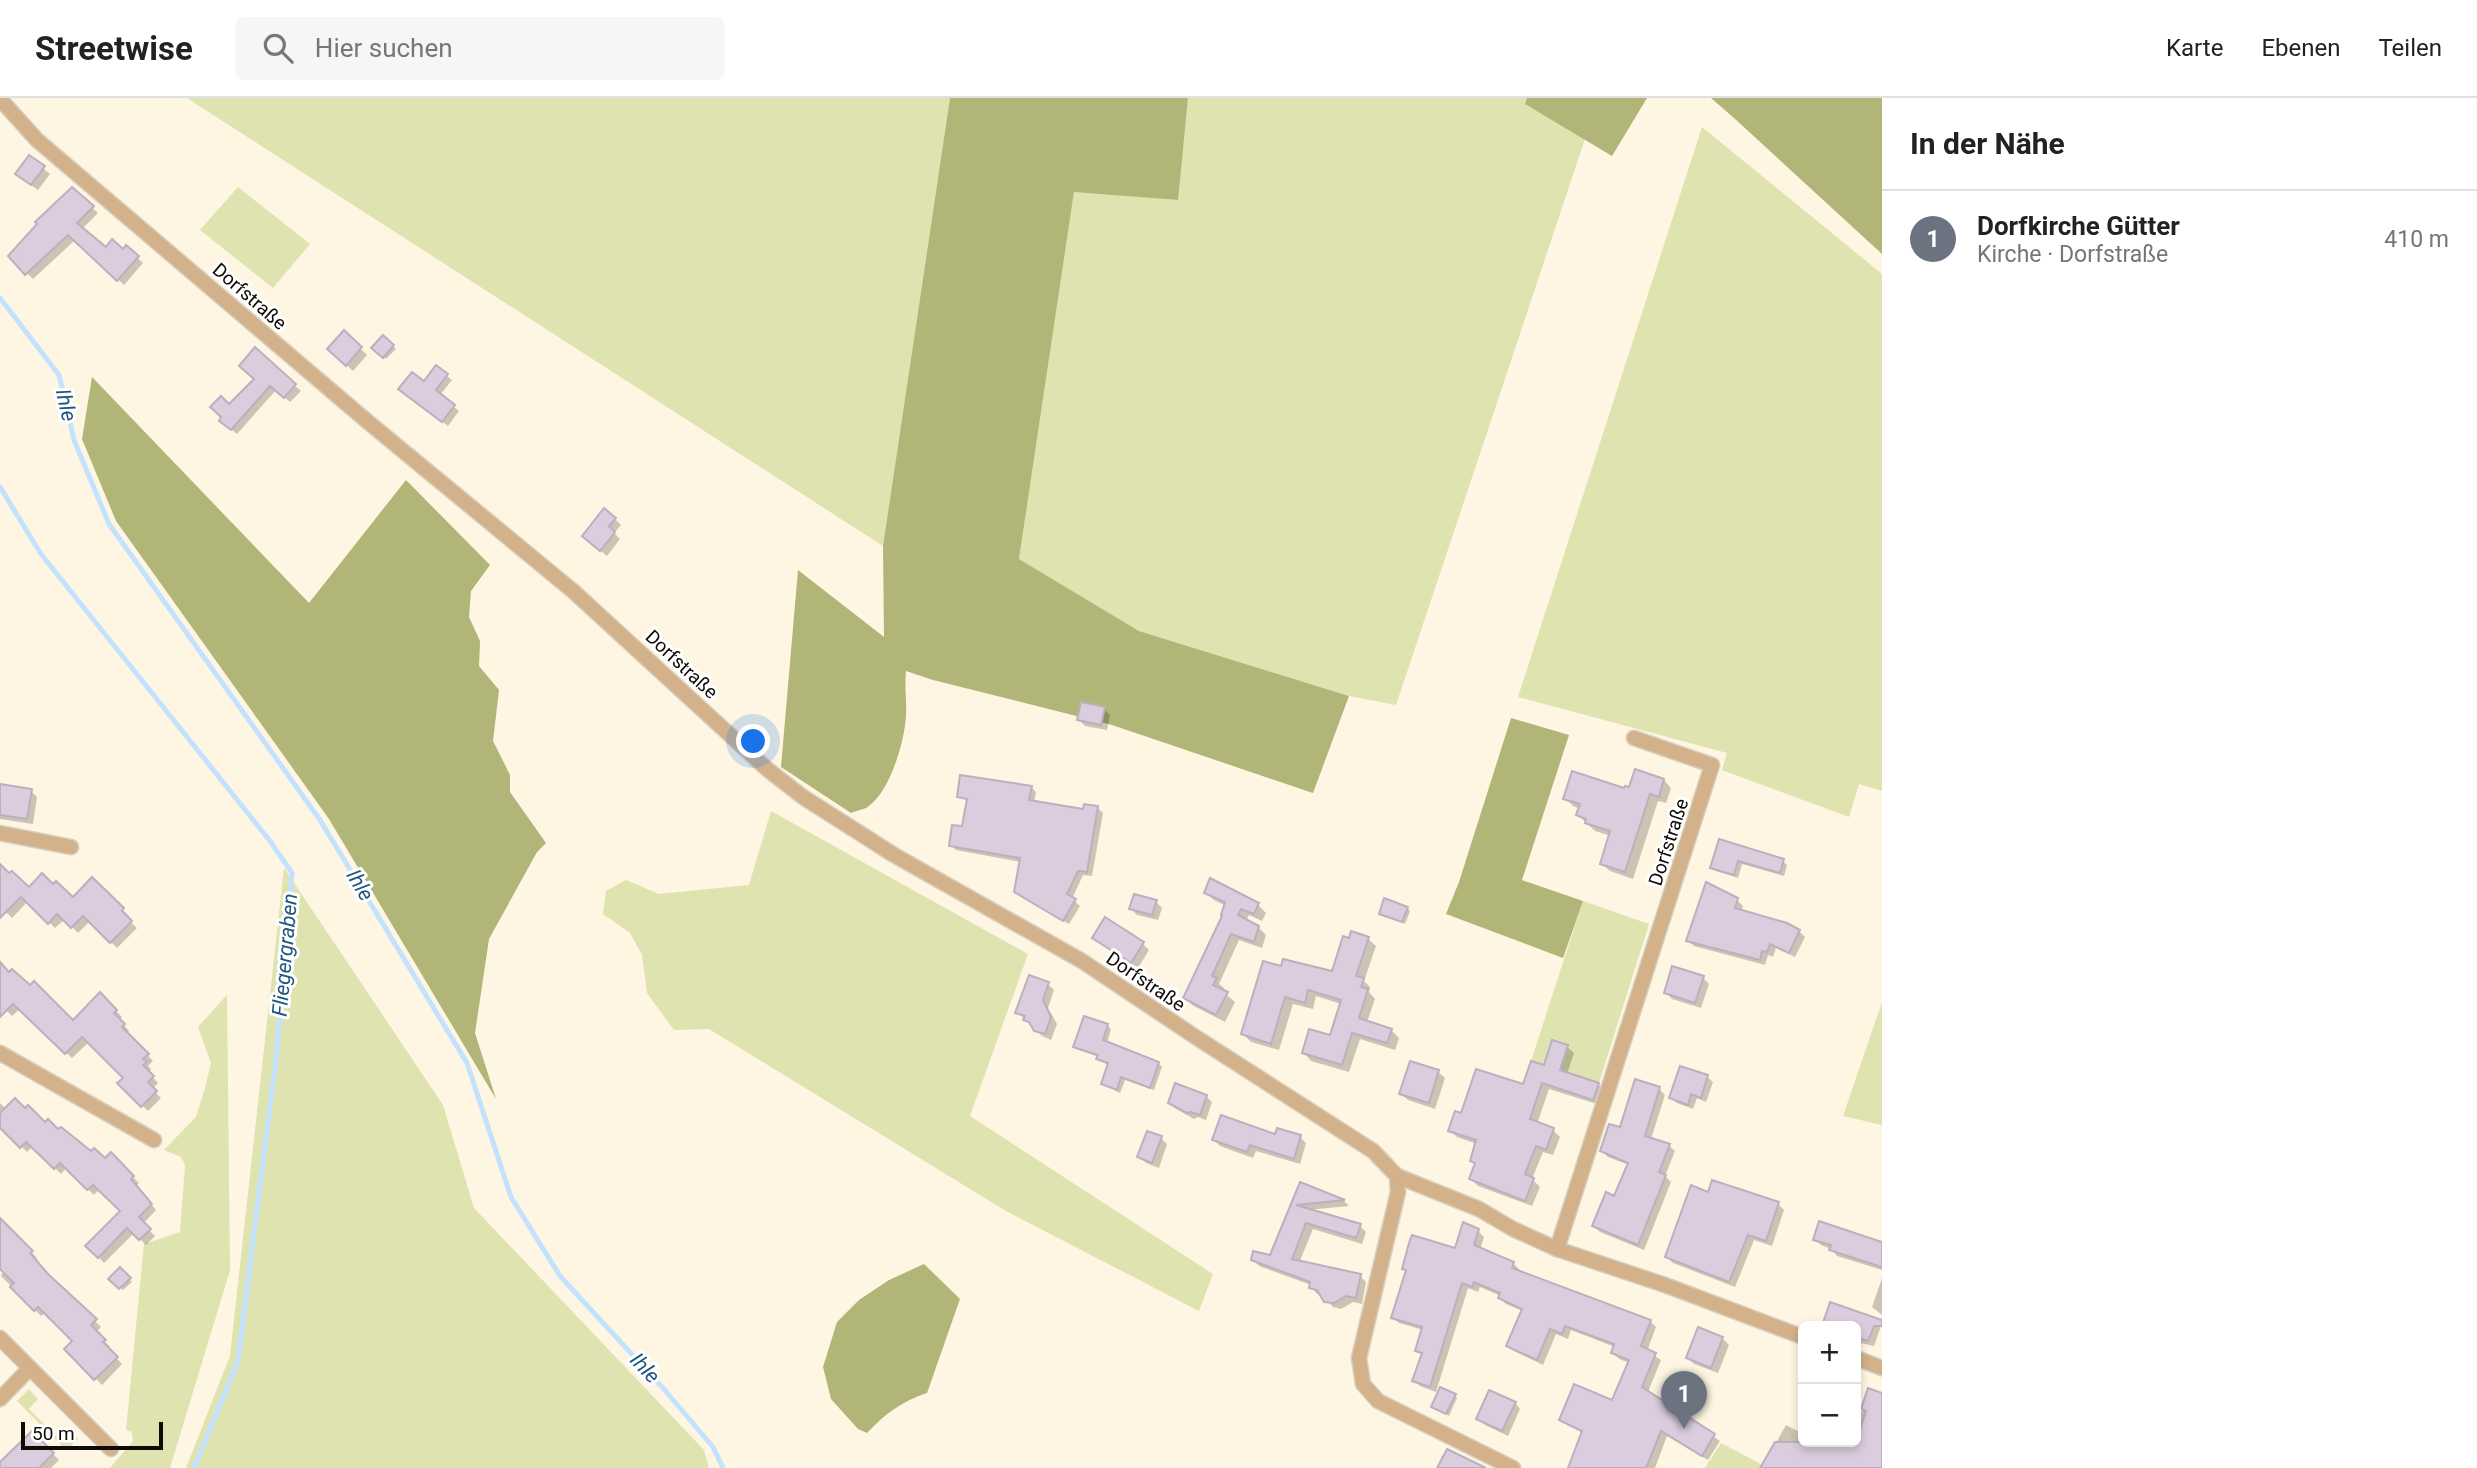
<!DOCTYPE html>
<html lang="de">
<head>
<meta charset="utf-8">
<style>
	body { margin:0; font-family:Roboto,sans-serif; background:#f6f6f6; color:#222 }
	.controls { position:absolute; right:21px; bottom:21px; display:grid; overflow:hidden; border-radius:10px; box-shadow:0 4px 10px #0003 }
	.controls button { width:63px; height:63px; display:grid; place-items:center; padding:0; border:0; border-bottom:2px solid #e0e0e0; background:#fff; color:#222; font:35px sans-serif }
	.scale { position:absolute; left:21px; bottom:18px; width:142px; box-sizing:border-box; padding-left:7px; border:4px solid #0e0b06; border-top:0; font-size:19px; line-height:24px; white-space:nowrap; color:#0e0b06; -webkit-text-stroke:5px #fff; paint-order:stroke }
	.you { position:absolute; left:754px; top:644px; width:24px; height:24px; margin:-18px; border:5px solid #fff; border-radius:50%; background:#1a73e8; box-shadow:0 0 0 10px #1a73e833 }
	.badge { display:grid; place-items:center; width:46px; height:46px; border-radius:50%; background:#b45309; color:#fff; font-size:23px; font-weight:700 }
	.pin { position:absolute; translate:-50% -58px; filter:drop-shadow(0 2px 4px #0008) }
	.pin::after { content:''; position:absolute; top:37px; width:24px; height:21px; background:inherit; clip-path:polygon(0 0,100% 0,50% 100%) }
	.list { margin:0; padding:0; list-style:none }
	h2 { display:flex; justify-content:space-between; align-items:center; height:91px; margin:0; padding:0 28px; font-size:30px }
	h2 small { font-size:23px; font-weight:400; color:#767676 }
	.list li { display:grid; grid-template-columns:46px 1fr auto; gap:21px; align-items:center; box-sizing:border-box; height:98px; padding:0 28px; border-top:2px solid #e0e0e0 }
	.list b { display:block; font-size:26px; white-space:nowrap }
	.list p { margin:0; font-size:23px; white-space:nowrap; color:#767676 }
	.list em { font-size:23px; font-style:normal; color:#767676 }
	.icon { flex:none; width:38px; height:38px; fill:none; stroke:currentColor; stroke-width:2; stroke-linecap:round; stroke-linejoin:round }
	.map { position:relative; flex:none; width:1882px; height:1370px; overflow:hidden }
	header { display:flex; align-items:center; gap:42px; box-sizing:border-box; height:98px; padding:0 35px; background:#fff; border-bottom:2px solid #e0e0e0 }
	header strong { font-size:33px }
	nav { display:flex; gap:38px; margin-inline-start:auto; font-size:24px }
	.search { width:490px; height:63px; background:#f6f6f6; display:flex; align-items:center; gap:18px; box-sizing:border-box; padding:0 24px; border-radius:10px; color:#767676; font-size:26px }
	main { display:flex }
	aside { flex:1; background:#fff }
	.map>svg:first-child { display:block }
</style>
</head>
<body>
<header>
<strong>Streetwise</strong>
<div class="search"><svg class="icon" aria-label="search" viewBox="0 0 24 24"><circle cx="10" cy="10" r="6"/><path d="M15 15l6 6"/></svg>Hier suchen</div>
<nav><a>Karte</a><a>Ebenen</a><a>Teilen</a></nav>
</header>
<main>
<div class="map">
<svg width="1882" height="1370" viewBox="0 0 1882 1370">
	<rect width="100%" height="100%" fill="#fef5e2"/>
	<g fill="#dfe3af">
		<polygon points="187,0 950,0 883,448"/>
		<polygon points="1188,0 1527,0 1525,6 1585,41 1396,607 1349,598 1139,533 1019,461 1074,93 1177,102"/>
		<polygon points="1702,29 1882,176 1882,693 1859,686 1849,719 1722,672 1727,655 1518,599"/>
		<polygon points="238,89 310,146 273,190 200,132"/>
		<polygon points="771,713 1028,856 970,1018 1213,1176 1199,1213 1006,1113 709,931 674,932 647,895 642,857 630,835 603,816 606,793 626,782 659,796 749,787"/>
		<polygon points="284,770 443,1007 474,1110 704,1352 709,1370 186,1370 230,1258"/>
		<polygon points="1583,803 1649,826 1599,985 1531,963"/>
		<polygon points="227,897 230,1172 170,1370 110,1370 133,1343 132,1334 126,1332 144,1146 180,1134 185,1067 181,1059 164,1052 196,1019 205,990 211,965 198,929"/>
		<polygon points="1882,904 1882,1027 1843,1018"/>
		<polygon points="29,1291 38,1301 29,1311 59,1341 69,1332 78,1341 66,1352 17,1303"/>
		<polygon points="1721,1345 1761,1366 1759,1370 1705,1370"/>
	</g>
	<g fill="#b1b577">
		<path d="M950,0H1188L1178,102L1074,94L1019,461L1139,533L1349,598L1313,695L1112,627L933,582L906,573C904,590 908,610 905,627C902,651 888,697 866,710C862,712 855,713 851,715L781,669L798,472L884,539L883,448Z"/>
		<polygon points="1527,0 1647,0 1612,58 1525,6"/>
		<polygon points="1711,0 1882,0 1882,156 1734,20"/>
		<polygon points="92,279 309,505 406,382 490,467 471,493 469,519 480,543 479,568 499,592 493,643 510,677 510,694 546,745 537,754 489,841 475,935 496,1001 329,721 116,423 82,341"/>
		<polygon points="1511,620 1569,637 1522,782 1583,803 1563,860 1446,816 1459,784"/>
		<path d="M924,1166L960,1201L927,1295C902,1303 885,1316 867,1335L858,1331L831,1301L823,1269L837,1224L859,1202L889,1182Z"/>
	</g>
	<g fill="#0003">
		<polygon points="29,59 50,76 38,92 24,82"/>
		<polygon points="72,91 98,115 82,131 106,151 123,153 126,150 143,165 124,187 75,142 33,181 10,158"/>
		<polygon points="344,235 367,257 353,273 330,251"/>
		<polygon points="383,239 396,251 386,261 374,250"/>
		<polygon points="255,252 301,293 290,304 276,292 237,336 227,328 229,309 256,281"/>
		<polygon points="437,270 452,282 440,297 459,313 448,328 406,296 424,285"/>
		<polygon points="615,421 621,427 614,435 620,441 607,458 590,444"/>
		<polygon points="1104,611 1110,617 1107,632 1085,628 1079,622"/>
		<polygon points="1664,682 1671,690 1666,705 1658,703 1633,781 1610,773 1602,766 1611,738 1595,733 1578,717 1580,711 1573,708 1565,700 1625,693"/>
		<polygon points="0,688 31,693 37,699 33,726 0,721"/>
		<polygon points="1031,689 1036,694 1034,705 1084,713 1098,710 1103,715 1092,778 1083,777 1072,801 1080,808 1069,826 1021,799 1016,794 1021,764 956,752 951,747 964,730 969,704 959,698"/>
		<polygon points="1720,743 1783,763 1787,767 1784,778 1742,766 1738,780 1716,773 1712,769"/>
		<polygon points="0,769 29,791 73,801 92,782 129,818 126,820 137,830 117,850 90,823 78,835 65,821 55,830 28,803 12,820 3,811 0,814"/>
		<polygon points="1211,783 1258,807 1266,815 1262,823 1249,817 1246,823 1258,829 1266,837 1262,850 1239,842 1219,886 1224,890 1222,893 1235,904 1225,924 1192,907 1185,899 1224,819 1226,808 1214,802 1206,795"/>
		<polygon points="1707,787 1737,802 1743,808 1741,814 1799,833 1805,839 1795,859 1776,850 1773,859 1768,857 1765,867 1694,848 1688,842"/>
		<polygon points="1156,804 1162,810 1158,822 1137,817 1131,811"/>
		<polygon points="1407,810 1410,813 1405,826 1381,815"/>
		<polygon points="1094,839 1143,846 1149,852 1138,870"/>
		<polygon points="1368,841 1376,848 1364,883 1370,889 1369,894 1375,901 1367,924 1391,932 1399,940 1395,952 1360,941 1349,974 1311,963 1304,955 1331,940 1341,906 1316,898 1313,911 1293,906 1279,952 1251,944 1243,936 1282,870 1333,875"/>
		<polygon points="0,867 73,924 100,897 122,919 119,922 129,933 127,936 153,963 148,968 151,971 148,974 158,985 152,991 161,1000 148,1013 120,985 125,980 89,944 72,960 20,911 12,918 0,906"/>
		<polygon points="1703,880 1709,886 1701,910 1672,901 1666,894"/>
		<polygon points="1048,886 1054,892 1048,910 1057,926 1051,942 1042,938 1017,914"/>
		<polygon points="1085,920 1108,928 1111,931 1107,946 1158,965 1162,969 1154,992 1125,982 1120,995 1103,986 1109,967 1102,964 1099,959 1079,952 1075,948"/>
		<polygon points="1567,949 1574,955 1567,976 1598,986 1605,993 1600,1007 1549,991 1537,1026 1553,1032 1560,1039 1553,1057 1543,1054 1532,1081 1540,1089 1532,1108 1478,1088 1471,1081 1476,1067 1472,1063 1477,1046 1457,1039 1450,1032 1462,1017 1524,988"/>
		<polygon points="1411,965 1438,974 1445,980 1435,1011 1408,1002 1401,996"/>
		<polygon points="1707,979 1713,984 1706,1004 1697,1000 1693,1011 1677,1005 1671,1000"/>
		<polygon points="1659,991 1665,997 1651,1041 1669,1048 1675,1053 1665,1078 1671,1084 1644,1152 1600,1134 1594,1128 1615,1100 1629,1067 1608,1059 1602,1053"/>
		<polygon points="1206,998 1212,1004 1206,1022 1198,1019 1194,1021 1176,1011 1170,1005"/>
		<polygon points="0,1005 6,1011 45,1027 105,1063 111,1057 139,1085 136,1088 156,1112 143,1126 155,1138 146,1147 134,1135 104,1165 88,1148 122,1113 99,1091 94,1097 66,1070 61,1076 33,1048 27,1054 0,1027"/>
		<polygon points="1276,1039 1300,1039 1306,1045 1300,1066 1256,1053 1253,1060 1220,1048 1214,1042"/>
		<polygon points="1161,1040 1167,1046 1159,1070 1146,1065 1139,1059"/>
		<polygon points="1301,1086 1344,1103 1349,1108 1307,1112 1360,1128 1366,1134 1362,1146 1313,1131 1299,1165 1360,1178 1366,1184 1362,1206 1353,1204 1341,1211 1333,1209 1322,1197 1317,1196 1311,1189 1311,1187 1259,1168 1253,1161 1271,1159"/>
		<polygon points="1709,1096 1778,1106 1784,1112 1772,1148 1754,1142 1735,1189 1673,1165 1667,1159"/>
		<polygon points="0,1122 37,1160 35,1162 52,1182 101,1229 96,1234 110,1249 108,1251 122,1266 102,1287 67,1251 75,1243 46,1214 41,1218 1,1178 4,1173 0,1169"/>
		<polygon points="1478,1133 1484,1139 1480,1152 1513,1165 1519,1171 1518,1174 1650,1223 1656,1229 1647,1253 1661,1262 1648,1294 1720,1343 1708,1362 1667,1338 1655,1370 1570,1370 1583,1335 1567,1327 1561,1321 1613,1304 1630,1265 1619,1261 1613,1255 1615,1249 1571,1232 1568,1241 1556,1236 1543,1267 1514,1253 1508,1247 1523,1213 1506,1206 1500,1200 1501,1198 1480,1189 1478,1194 1468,1190 1436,1294 1420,1288 1414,1282 1422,1258 1417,1252 1423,1232 1399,1225 1393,1219 1407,1174 1404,1171 1456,1152"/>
		<polygon points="1815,1141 1882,1146 1882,1172 1837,1158 1831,1151 1821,1147"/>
		<polygon points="120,1171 132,1184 123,1192 111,1181"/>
		<polygon points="1882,1180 1882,1217 1872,1209"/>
		<polygon points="1831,1206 1881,1228 1874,1248 1856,1244 1856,1228 1824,1228"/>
		<polygon points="1722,1240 1729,1247 1718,1275 1694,1266 1688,1260"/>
		<polygon points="1869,1292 1882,1297 1882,1370 1762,1370 1786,1327 1803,1336 1803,1344 1820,1344 1828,1347 1829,1344 1856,1344 1856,1329"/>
		<polygon points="1455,1298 1457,1300 1449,1318 1433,1309"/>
		<polygon points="1515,1305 1520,1311 1508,1338 1485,1327 1479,1321"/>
		<polygon points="32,1335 59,1362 51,1370 0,1370 0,1365"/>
	</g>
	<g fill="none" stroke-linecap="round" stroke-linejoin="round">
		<g stroke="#c3e2fd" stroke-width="5">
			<polyline points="0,200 59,277 74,342 109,426 320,722 467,965 511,1099 560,1178 662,1289 713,1349 723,1370"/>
			<polyline points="0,389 41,456 270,743 292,775 276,961 238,1263 194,1370"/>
		</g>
	</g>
	<g fill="#dbcddd" stroke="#bcafbf" stroke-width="2">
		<polygon points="29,57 45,68 31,87 15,76"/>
		<polygon points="72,89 94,108 77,125 106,149 112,141 123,151 126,147 139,158 117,183 68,137 25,177 8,158 37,126 35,124"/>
		<polygon points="344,232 362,249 346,268 327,251"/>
		<polygon points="383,237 394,247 383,260 371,250"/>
		<polygon points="255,249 296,286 284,300 270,288 231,332 219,323 221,319 210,309 221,298 229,306 254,281 239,268"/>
		<polygon points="436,267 448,276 436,292 455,307 442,324 398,291 412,274 424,283"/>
		<polygon points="604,410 616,420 609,428 615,434 600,453 582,438"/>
		<polygon points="1081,604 1105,609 1101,627 1077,622"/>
		<polygon points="1635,671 1664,681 1659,699 1650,696 1625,774 1600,766 1610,733 1585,725 1586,721 1576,717 1580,706 1563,701 1572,673 1624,690 1625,688 1629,689"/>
		<polygon points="960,677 1032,688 1029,702 1083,711 1084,706 1098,708 1087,774 1078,773 1067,796 1076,801 1063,823 1014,794 1020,760 949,748 952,727 962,728 967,701 957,699"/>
		<polygon points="0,686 32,691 27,721 0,717"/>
		<polygon points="1719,741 1784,761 1780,775 1738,763 1734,777 1710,770"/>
		<polygon points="0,766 9,775 12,773 29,789 42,775 53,786 56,783 73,799 92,779 124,810 122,813 132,823 110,845 83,818 71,830 57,816 48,826 21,799 0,820"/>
		<polygon points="1210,780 1259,805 1254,816 1241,811 1238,817 1259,828 1254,844 1231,836 1212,878 1217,880 1213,887 1228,894 1216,917 1183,900 1222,818 1221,817 1225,804 1204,795"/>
		<polygon points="1706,784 1738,800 1735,810 1787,825 1800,832 1789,855 1770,846 1767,854 1762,853 1760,862 1686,843"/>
		<polygon points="1134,796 1157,802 1152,817 1129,811"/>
		<polygon points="1384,800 1408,809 1402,824 1379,816"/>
		<polygon points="1105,819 1144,844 1131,865 1092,840"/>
		<polygon points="1351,833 1369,839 1356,878 1364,880 1361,889 1368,891 1359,920 1392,931 1387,945 1352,935 1342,967 1302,955 1309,931 1330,937 1341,902 1308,892 1305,905 1285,899 1271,946 1241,936 1263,863 1281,868 1283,861 1332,873 1343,838 1349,840"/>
		<polygon points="0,864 9,874 12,871 30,887 34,883 73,922 100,894 117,912 114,915 125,926 122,929 149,956 143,961 147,964 143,967 154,978 148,984 157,993 141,1009 117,985 123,980 82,939 65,956 13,906 0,919"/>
		<polygon points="1672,868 1704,878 1695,905 1664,895"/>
		<polygon points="1029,877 1049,884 1043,902 1051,919 1045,936 1034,933 1029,924 1023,922 1025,918 1015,915"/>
		<polygon points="1084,918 1108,926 1103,942 1159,964 1150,990 1121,979 1117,992 1101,986 1108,965 1096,961 1098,957 1073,949"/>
		<polygon points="1552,942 1568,947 1560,972 1599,985 1593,1002 1542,985 1530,1021 1554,1030 1546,1052 1536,1048 1525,1076 1534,1080 1525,1103 1469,1081 1475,1065 1470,1063 1476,1042 1448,1033 1455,1013 1461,1015 1476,971 1523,986 1531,963 1544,967"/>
		<polygon points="1410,963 1439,972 1429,1005 1399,996"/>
		<polygon points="1680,968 1708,977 1701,1000 1691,996 1688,1007 1669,1000"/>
		<polygon points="1635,981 1660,989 1645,1038 1670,1046 1659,1074 1666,1077 1638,1147 1592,1128 1606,1094 1614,1098 1628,1065 1600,1053 1609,1026 1620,1029"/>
		<polygon points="1175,985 1207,997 1200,1017 1191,1014 1187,1015 1168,1005"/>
		<polygon points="15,1000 25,1010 28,1007 45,1024 48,1021 58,1031 61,1029 91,1053 94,1050 105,1060 111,1054 134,1078 131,1081 152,1106 139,1119 151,1131 139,1142 127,1130 98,1160 85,1148 120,1113 93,1087 87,1092 60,1065 54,1071 26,1044 20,1050 0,1030 0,1015"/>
		<polygon points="1221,1017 1275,1036 1277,1030 1301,1037 1294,1061 1250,1047 1247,1054 1212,1042"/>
		<polygon points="1147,1033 1162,1038 1152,1065 1137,1059"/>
		<polygon points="1712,1082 1779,1104 1766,1143 1748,1137 1729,1184 1665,1159 1691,1087 1708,1094"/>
		<polygon points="1300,1084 1345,1102 1296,1107 1361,1126 1356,1140 1306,1125 1292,1161 1361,1176 1356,1200 1346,1198 1334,1205 1324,1204 1317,1192 1309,1190 1310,1184 1251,1162 1253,1153 1270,1157"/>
		<polygon points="0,1120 33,1153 30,1155 48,1176 97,1221 91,1227 106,1242 103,1244 118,1259 94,1282 64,1251 72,1243 38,1209 34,1213 10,1189 14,1185 0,1171"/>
		<polygon points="1819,1123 1882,1144 1882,1169 1829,1152 1831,1147 1813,1142"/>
		<polygon points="1463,1124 1479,1131 1474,1147 1514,1164 1512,1170 1651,1222 1641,1248 1656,1255 1642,1289 1715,1336 1702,1358 1661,1333 1646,1370 1568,1370 1582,1333 1559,1322 1574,1286 1612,1302 1629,1262 1611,1255 1614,1246 1565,1228 1562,1236 1550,1231 1537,1262 1506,1248 1522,1211 1498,1200 1500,1195 1474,1184 1472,1189 1462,1185 1430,1289 1412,1283 1422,1255 1415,1253 1422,1229 1391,1220 1406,1172 1402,1171 1409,1145 1412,1137 1455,1150"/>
		<polygon points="120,1169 131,1180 119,1191 108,1181"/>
		<polygon points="1830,1204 1882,1222 1882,1228 1874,1228 1868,1243 1856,1239 1856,1228 1822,1228"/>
		<polygon points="1698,1229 1723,1239 1711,1270 1686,1260"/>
		<polygon points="1440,1289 1456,1296 1446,1316 1431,1309"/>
		<polygon points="1868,1290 1882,1295 1882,1370 1760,1370 1775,1344 1856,1344 1866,1313 1861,1311"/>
		<polygon points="1489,1292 1516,1304 1502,1333 1476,1321"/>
		<polygon points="32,1333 54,1355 39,1370 0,1370 0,1364"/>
		<polygon points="1447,1351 1486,1370 1437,1370"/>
	</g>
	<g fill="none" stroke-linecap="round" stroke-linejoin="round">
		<defs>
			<g id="street">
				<polyline points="0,1 37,42 368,324 573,493 767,671 803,699 894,757 1082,863 1194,938 1373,1053 1397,1078 1398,1094 1359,1260 1363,1286 1378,1303 1513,1370"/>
				<polyline points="0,735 71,749"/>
				<polyline points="0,955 154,1042"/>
				<polyline points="1397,1078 1479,1111 1513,1131 1557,1151 1665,1187 1803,1239"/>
				<polyline points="1557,1151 1712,667 1634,640"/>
				<polyline points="0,1240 111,1351"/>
				<polyline points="1856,1260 1882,1270"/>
				<polyline points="0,1301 30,1270"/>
			</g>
		</defs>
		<use href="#street" stroke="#d8d0bf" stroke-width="17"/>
		<use href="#street" stroke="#d2b18b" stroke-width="14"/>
	</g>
	<g text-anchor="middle" stroke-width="6" stroke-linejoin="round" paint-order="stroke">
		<g font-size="19" fill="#0e0b06" stroke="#fff">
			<text transform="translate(250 198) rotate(41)" y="7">Dorfstraße</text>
			<text transform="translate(682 566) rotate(43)" y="7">Dorfstraße</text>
			<text transform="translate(1668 744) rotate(-72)" y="7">Dorfstraße</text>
			<text transform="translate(1146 883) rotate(34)" y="7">Dorfstraße</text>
		</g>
		<g font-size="21" font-style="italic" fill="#1e5680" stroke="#fff">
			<text transform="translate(66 307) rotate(77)" y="7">Ihle</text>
			<text transform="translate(360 787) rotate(59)" y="7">Ihle</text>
			<text transform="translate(285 857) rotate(-85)" y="7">Fliegergraben</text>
			<text transform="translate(645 1270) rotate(47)" y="7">Ihle</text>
		</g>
	</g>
</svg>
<div class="controls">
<button>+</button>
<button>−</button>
</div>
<div class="scale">50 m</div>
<div class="you"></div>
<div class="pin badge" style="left:1684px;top:1331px;background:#6b7280">1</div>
</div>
<aside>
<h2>In der Nähe<small></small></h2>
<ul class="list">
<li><span class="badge" style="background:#6b7280">1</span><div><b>Dorfkirche Gütter</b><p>Kirche · Dorfstraße</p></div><em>410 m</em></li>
</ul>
</aside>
</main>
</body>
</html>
